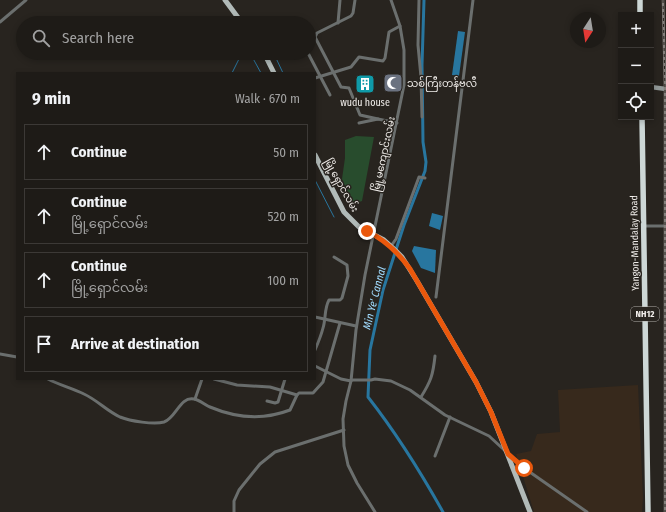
<!DOCTYPE html>
<html lang="en">
<head>
<meta charset="utf-8">
<style>
	body { margin:0; font-family:"Fira Sans Condensed","Noto Sans Myanmar",sans-serif; background:#2b2824; color:#f1f3f6 }
	.controls { position:absolute; right:12px; top:12px; display:grid; overflow:hidden; border-radius:0px; box-shadow:0 2px 6px #0003 }
	.controls button { width:36px; height:36px; display:grid; place-items:center; padding:0; border:0; border-bottom:1px solid #3c3936; background:#1e1b17; color:#f1f3f6; font:20px sans-serif }
	.compass { position:absolute; left:570px; top:12px; width:36px; height:36px; border-radius:50%; background:#1e1b17; box-shadow:0 2px 6px #0003; rotate:192deg }
	.stop { position:absolute; width:12px; height:12px; margin:-9px; border:3px solid #ea580c; border-radius:50%; background:#fff }
	.stop.end { background:#ea580c; border-color:#fff; box-shadow:0 1px 4px #0008 }
	.list { margin:0; padding:0; list-style:none }
	h2 { display:flex; justify-content:space-between; align-items:center; height:52px; margin:0; padding:0 16px; font-size:17px }
	h2 small { font-size:13px; font-weight:400; color:#a1a1a1 }
	.list li { display:grid; grid-template-columns:26px 1fr auto; gap:12px; align-items:center; box-sizing:border-box; height:56px; margin:0 8px 8px; padding:0 8px; border:1px solid #3c3936; border-radius:0px }
	.list b { display:block; font-size:15px; white-space:nowrap }
	.list p { margin:0; font-size:13px; white-space:nowrap; color:#a1a1a1 }
	.list em { font-size:13px; font-style:normal; color:#a1a1a1 }
	.icon { flex:none; width:22px; height:22px; fill:none; stroke:currentColor; stroke-width:2; stroke-linecap:round; stroke-linejoin:round }
	.map { position:relative; flex:none; width:666px; height:512px; overflow:hidden }
	.search { position:absolute; background:#1e1b17; box-shadow:0 2px 6px #0003; left:16px; top:16px; width:300px; height:44px; display:flex; align-items:center; gap:10px; box-sizing:border-box; padding:0 14px; border-radius:22px; color:#a1a1a1; font-size:15px }
	.panel { position:absolute; background:#1e1b17; box-shadow:0 2px 6px #0003; left:16px; top:72px; width:300px; height:308px; border-radius:0px }
	.map>svg:first-child { display:block }
</style>
</head>
<body>
<div class="map">
<svg width="666" height="512" viewBox="0 0 666 512">
	<rect width="100%" height="100%" fill="#28241f"/>
	<polygon fill="#37291c" points="638,385 643,498 642,512 534,512 516,454 531,451 537,434 560,432 558,390"/>
	<polygon fill="#284c2d" points="356,136 374,137 362,201 353,204 342,179 345,158 345,140"/>
	<g fill="#28769f">
		<polygon points="458,31 465,32 459,76 452,75"/>
		<polygon points="432,213 443,216 440,230 429,226"/>
		<polygon points="414,246 436,250 435,273 421,268 412,251"/>
	</g>
	<g fill="none" stroke-linecap="round" stroke-linejoin="round">
		<g stroke="#28769f" stroke-width="1">
			<polyline points="250,53 261,73"/>
			<polyline points="275,56 283,73"/>
			<polyline points="232,73 242,53"/>
			<polyline points="315,180 334,217"/>
		</g>
		<path stroke="#28769f" stroke-width="3" d="M424,0L422,65L423,142L426,162L425,171L404,225L383,290L370,350L368,397C397,434 420,471 443,512"/>
		<g stroke="#6b6f6e" stroke-width="3">
			<polyline points="355,0 353,13 351,16 317,33 315,37 341,87 349,88 360,115 378,119"/>
			<polyline points="419,0 418,45 421,77 422,117"/>
			<polyline points="0,22 26,0"/>
			<polyline points="338,23 340,0"/>
			<polyline points="308,53 330,95"/>
			<polyline points="315,78 351,67 359,57 383,61 385,58 389,32 400,26"/>
			<polyline points="359,123 378,119 397,123"/>
			<polyline points="643,226 666,226"/>
			<polyline points="391,246 396,239 419,177 425,178"/>
			<polyline points="436,297 473,0"/>
			<polyline points="315,317 356,326"/>
			<path d="M315,350C318,343 321,336 323,328C326,319 324,309 329,300H340L342,298L348,276L347,265L334,257"/>
			<polyline points="0,354 17,357"/>
			<polyline points="315,366 341,379 351,381"/>
			<path d="M48,379C59,385 72,388 84,394C97,400 107,411 120,417C130,421 154,425 164,422C176,418 180,396 194,399C200,400 205,405 210,407C236,418 264,420 290,410L297,395L299,393H313L323,382L340,323"/>
			<polyline points="214,379 237,385 270,387 297,395"/>
			<polyline points="351,380 371,380 375,379 391,381 410,390 445,415 489,436 524,468 587,512"/>
			<path d="M421,397C431,381 433,375 435,356"/>
			<polyline points="195,399 202,379"/>
			<polyline points="267,401 275,403 278,402 285,379"/>
			<polyline points="435,456 450,417"/>
			<polyline points="234,512 234,501 239,490 260,464 275,452 344,430"/>
			<polyline points="375,512 357,483 348,465 344,446 343,419 346,401 351,381 356,330 365,275 404,85 404,50 400,26 391,0"/>
		</g>
		<polyline stroke="#929998" stroke-width="4.5" points="651,87 666,89"/>
		<g stroke="#b1bab8" stroke-width="5">
			<polyline points="225,0 242,23"/>
			<polyline points="264,53 274,73"/>
			<polyline points="315,155 344,212 359,227 384,240 394,249 402,257 417,281 476,382 491,412 530,512"/>
		</g>
		<g stroke="#cdd7d6" stroke-width="5.5">
			<polyline points="640,0 640,15"/>
			<polyline points="642,117 648,512"/>
		</g>
		<defs>
			<polyline id="rail" points="663,0 665,89 665,512"/>
		</defs>
		<use href="#rail" stroke="#85817d" stroke-width="2.5"/>
		<use href="#rail" stroke="#28241f" stroke-width="1" stroke-dasharray="3" stroke-linecap="butt"/>
	</g>
	<g fill="none" stroke-linecap="round" stroke-linejoin="round">
		<path stroke="#ea580c" stroke-width="5" d="M367,231C385,240 398,252 410,269L476,382L491,412L508,454L524,468"/>
	</g>
	<defs>
		<symbol id="mosque-square" viewBox="-11 -11 22 22"><rect x="-9" y="-9" width="18" height="18" rx="4" fill="#6b7280" stroke="#28241f"/><path d="M3.5-4.9A6 6 0 1 0 3.5 4.9A5 5 0 1 1 3.5-4.9Z" fill="#fff"/></symbol>
		<symbol id="building-square" viewBox="-11 -11 22 22"><rect x="-9" y="-9" width="18" height="18" rx="4" fill="#0f9aa8" stroke="#28241f"/><path d="M-4-6H4V6H1V3H-1V6H-4ZM-2.5-4.3h1.7v1.8h-1.7ZM.8-4.3h1.7v1.8H.8ZM-2.5-1h1.7V.8h-1.7ZM.8-1h1.7V.8H.8Z" fill="#fff"/></symbol>
	</defs>
	<g fill-rule="evenodd">
		<use href="#mosque-square" x="382" y="72" width="22" height="22"/>
		<use href="#building-square" x="354" y="73" width="22" height="22"/>
	</g>
	<g text-anchor="middle" stroke-width="3" stroke-linejoin="round" paint-order="stroke">
		<rect fill="#28241f" stroke="#b4b1ad" stroke-width="1" x="631" y="307" width="28" height="14" rx="3"/>
		<g font-size="9" font-weight="bold" fill="#f0edea">
			<text x="645" y="317">NH12</text>
		</g>
		<g font-size="10" fill="#f0edea" stroke="#28241f" text-anchor="start">
			<text x="407" y="87">သစ်ကြီးတန်ဗလီ</text>
			<text x="365" y="106" text-anchor="middle">wudu house</text>
		</g>
		<g font-size="10" fill="#f0edea" stroke="#28241f">
			<text transform="translate(383 154) rotate(-78)" y="4">မြို့မကျောင်းလမ်း</text>
			<text transform="translate(342 185) rotate(61)" y="4">မြို့ရှောင်လမ်း</text>
			<text transform="translate(634 243) rotate(-91)" y="4">Yangon-Mandalay Road</text>
		</g>
		<g font-size="11" font-style="italic" fill="#a1dbfe" stroke="#28241f">
			<text transform="translate(374 298) rotate(-76)" y="4">Min Ye' Cannal</text>
		</g>
	</g>
</svg>
<div class="controls">
<button>+</button>
<button>−</button>
<button><svg class="icon" aria-label="locate" viewBox="0 0 24 24"><circle cx="12" cy="12" r="6"/><path d="M12 2v4M12 18v4M2 12h4M18 12h4"/></svg></button>
</div>
<svg class="compass" viewBox="-18 -18 36 36"><path d="M0-13l5 13h-10z" fill="#e53935"/><path d="M0 13l5-13h-10z" fill="#a1a1a1"/></svg>
<div class="stop" style="left:524px;top:468px"></div>
<div class="stop end" style="left:367px;top:231px"></div>
<div class="search"><svg class="icon" aria-label="search" viewBox="0 0 24 24"><circle cx="10" cy="10" r="6"/><path d="M15 15l6 6"/></svg>Search here</div>
<section class="panel">
<h2>9 min<small>Walk · 670 m</small></h2>
<ul class="list">
<li><svg class="icon" aria-label="ahead" viewBox="0 0 24 24"><path d="M12 20V5M6 11l6-6 6 6"/></svg><div><b>Continue</b></div><em>50 m</em></li>
<li><svg class="icon" aria-label="ahead" viewBox="0 0 24 24"><path d="M12 20V5M6 11l6-6 6 6"/></svg><div><b>Continue</b><p>မြို့ရှောင်လမ်း</p></div><em>520 m</em></li>
<li><svg class="icon" aria-label="ahead" viewBox="0 0 24 24"><path d="M12 20V5M6 11l6-6 6 6"/></svg><div><b>Continue</b><p>မြို့ရှောင်လမ်း</p></div><em>100 m</em></li>
<li><svg class="icon" aria-label="arrive" viewBox="0 0 24 24"><path d="M6 21V4h12l-3 4 3 4H6"/></svg><div><b>Arrive at destination</b></div></li>
</ul>
</section>
</div>
</body>
</html>
